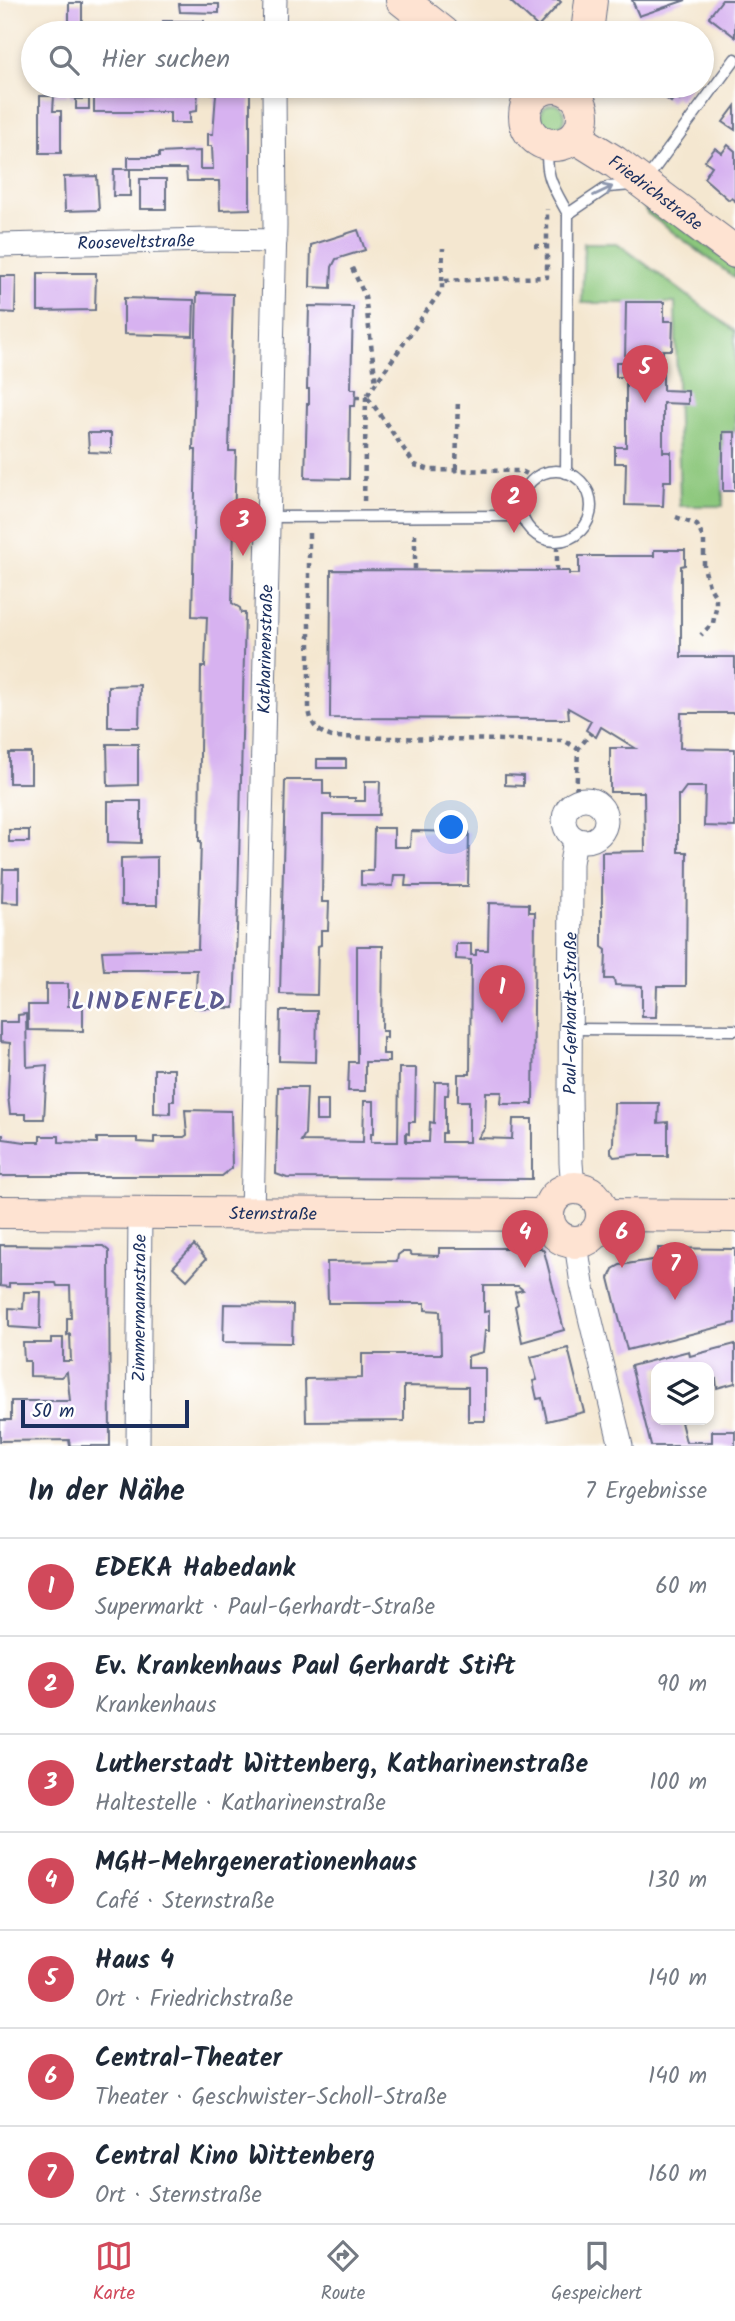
<!DOCTYPE html>
<html lang="de">
<head>
<meta charset="utf-8">
<style>
	body { margin:0; font-family:Kalam,sans-serif; background:#f2f2f3; color:#1f2937 }
	.controls { position:absolute; right:21px; bottom:21px; display:grid; overflow:hidden; border-radius:14px; box-shadow:0 4px 10px #0003 }
	.controls button { width:63px; height:63px; display:grid; place-items:center; padding:0; border:0; border-bottom:2px solid #e0e1e3; background:#fff; color:#1f2937; font:35px sans-serif }
	.scale { position:absolute; left:21px; bottom:18px; width:168px; box-sizing:border-box; padding-left:7px; border:4px solid #1b2f5e; border-top:0; font-size:19px; line-height:24px; white-space:nowrap; color:#1b2f5e; -webkit-text-stroke:5px #fff; paint-order:stroke }
	.you { position:absolute; left:452px; top:828px; width:24px; height:24px; margin:-18px; border:5px solid #fff; border-radius:50%; background:#1a73e8; box-shadow:0 0 0 10px #1a73e833 }
	.badge { display:grid; place-items:center; width:46px; height:46px; border-radius:50%; background:#d1495b; color:#fff; font-size:23px; font-weight:700 }
	.pin { position:absolute; translate:-50% -58px; filter:drop-shadow(0 2px 4px #0008) }
	.pin::after { content:''; position:absolute; top:37px; width:24px; height:21px; background:inherit; clip-path:polygon(0 0,100% 0,50% 100%) }
	.list { margin:0; padding:0; list-style:none }
	h2 { display:flex; justify-content:space-between; align-items:center; height:91px; margin:0; padding:0 28px; font-size:30px }
	h2 small { font-size:23px; font-weight:400; color:#747a83 }
	.list li { display:grid; grid-template-columns:46px 1fr auto; gap:21px; align-items:center; box-sizing:border-box; height:98px; padding:0 28px; border-top:2px solid #e0e1e3 }
	.list b { display:block; font-size:26px; white-space:nowrap }
	.list p { margin:0; font-size:23px; white-space:nowrap; color:#747a83 }
	.list em { font-size:23px; font-style:normal; color:#747a83 }
	.icon { flex:none; width:38px; height:38px; fill:none; stroke:currentColor; stroke-width:2; stroke-linecap:round; stroke-linejoin:round }
	.map { position:relative; flex:none; width:735px; height:1446px; overflow:hidden }
	.search { position:absolute; background:#fff; box-shadow:0 4px 10px #0003; left:21px; right:21px; top:21px; height:77px; display:flex; align-items:center; gap:18px; box-sizing:border-box; padding:0 24px; border-radius:38px; color:#747a83; font-size:26px }
	.sheet { height:777px; background:#fff }
	nav { display:flex; justify-content:space-around; align-items:center; box-sizing:border-box; height:98px; border-top:2px solid #e0e1e3; background:#fff; font-size:19px; color:#747a83 }
	nav a { display:grid; justify-items:center; gap:4px }
	nav .on { color:#d1495b }
	.map>svg:first-child { display:block }
</style>
</head>
<body>
<div class="map">
<svg width="735" height="1446" viewBox="0 0 735 1446">
	<rect width="100%" height="100%" fill="#fff"/>
	<filter id="ink" filterUnits="userSpaceOnUse"><feTurbulence type="fractalNoise" baseFrequency=".0143" numOctaves="2"/><feDisplacementMap in="SourceGraphic" scale="14" xChannelSelector="R" yChannelSelector="G"/><feConvolveMatrix kernelMatrix="1 2 1 2 8 2 1 2 1" color-interpolation-filters="sRGB"/></filter>
	<filter id="wash" filterUnits="userSpaceOnUse"><feTurbulence type="fractalNoise" baseFrequency=".00686" numOctaves="4" result="noise"/><feDisplacementMap in="SourceGraphic" scale="28" xChannelSelector="R" yChannelSelector="G"/><feGaussianBlur stdDeviation="1.57" result="paint"/><feColorMatrix in="noise" values="0 0 0 0 0 0 0 0 0 0 0 0 0 0 0 0 0 1.4 0 .05"/><feComposite in="paint" operator="in"/></filter>
	<g filter="url(#wash)">
		<rect width="100%" height="100%" fill="#f4e7d0"/>
		<g fill="#8cc77b" stroke="#547b6c" stroke-width="2">
			<circle cx="553" cy="116" r="12"/>
			<polygon points="639,196 735,267 735,278 647,213"/>
			<polygon points="584,243 617,243 735,331 735,432 723,432 723,506 680,506 675,303 582,303"/>
		</g>
		<g id="blocks">
			<g fill="#d7b2f0">
				<polygon points="509,0 559,0 561,2 538,27"/>
				<polygon points="632,0 686,0 639,16"/>
				<polygon points="722,0 735,0 735,37 709,17"/>
				<rect x="69" y="3" width="13" height="30"/>
				<polygon points="179,4 219,4 219,13 180,12"/>
				<polygon points="163,21 204,21 204,28 220,28 221,33 118,33 118,29 162,27"/>
				<polygon points="52,86 78,86 77,92 75,92 74,98 70,97 70,90 68,91 67,96 52,96"/>
				<polygon points="198,86 197,111 190,112 190,123 170,123 170,112 94,112 94,87"/>
				<polygon points="209,86 250,86 250,209 220,210 219,181 187,181 186,169 130,169 130,196 113,196 114,169 128,169 128,157 159,157 159,153 200,151 200,169 213,169 212,146 208,146 208,134 213,134 216,94 209,93"/>
				<polygon points="649,86 691,86 680,100 675,96 671,102"/>
				<polygon points="40,96 54,96 53,111 61,111 61,153 40,153"/>
				<rect x="76" y="99" width="13" height="10"/>
				<polygon points="735,106 735,130 723,122"/>
				<polygon points="728,145 735,151 735,201 731,198 729,200 704,178 712,166 705,161 715,148 722,153"/>
				<polygon points="97,176 99,210 65,211 64,177"/>
				<rect x="140" y="179" width="26" height="30"/>
				<polygon points="358,230 365,250 336,259 332,267 331,288 310,287 311,245"/>
				<polygon points="38,273 96,273 95,310 38,311"/>
				<polygon points="0,276 16,276 15,313 0,312"/>
				<polygon points="197,293 233,294 229,451 236,451 232,603 240,608 241,613 245,613 238,903 234,1008 195,1008 197,970 104,970 102,951 198,949 201,841 199,841 201,667 205,667 207,617 192,616 196,450 193,450"/>
				<polygon points="124,298 194,300 193,336 124,334"/>
				<polygon points="626,302 664,302 664,321 673,321 672,350 663,350 663,390 688,391 688,404 663,403 663,452 671,452 671,481 664,481 663,506 625,505 626,463 615,463 615,447 626,447 626,377 616,377 616,362 625,362"/>
				<polygon points="309,306 353,307 351,389 356,389 355,406 350,406 349,479 305,478 307,404 309,404 309,389 307,389"/>
				<rect x="723" y="432" width="12" height="59"/>
				<polygon points="88,433 111,433 111,453 89,452"/>
				<polygon points="654,550 685,550 685,565 681,566 681,657 735,657 735,713 681,713 680,748 735,749 735,827 704,826 705,787 686,787 680,795 678,795 678,852 687,852 686,986 657,986 656,1017 642,1017 642,986 615,985 614,979 605,979 606,950 602,947 602,852 645,851 644,792 610,792 610,748 635,748 601,727 596,737 586,730 591,721 568,708 569,719 330,718 331,570 569,571 569,574 579,574 579,556 654,556"/>
				<polygon points="140,685 139,727 108,727 108,686"/>
				<polygon points="107,744 138,744 138,785 108,786"/>
				<rect x="9" y="753" width="22" height="30"/>
				<rect x="317" y="759" width="29" height="9"/>
				<polygon points="505,775 523,776 523,786 505,785"/>
				<polygon points="285,780 323,780 323,794 331,794 331,798 355,798 355,801 365,801 365,781 380,781 379,815 323,815 322,902 329,902 328,930 321,930 321,945 318,946 317,995 280,994"/>
				<polygon points="108,801 141,801 141,843 108,842"/>
				<polygon points="374,828 394,828 394,847 410,847 411,831 469,832 468,886 405,886 406,875 394,875 393,886 361,885 361,871 373,871"/>
				<rect x="9" y="830" width="20" height="12"/>
				<polygon points="157,857 157,905 121,905 121,858"/>
				<polygon points="3,869 19,869 19,903 2,902"/>
				<polygon points="489,903 529,904 529,912 535,912 533,1104 501,1104 502,1092 486,1092 485,1128 478,1138 512,1139 513,1119 532,1119 532,1179 287,1178 276,1174 278,1087 307,1087 305,1134 301,1141 363,1142 364,1101 374,1101 374,1133 371,1133 371,1142 398,1142 399,1068 416,1068 415,1122 409,1122 409,1134 406,1133 406,1142 429,1142 430,1122 434,1123 435,1082 449,1082 448,1095 445,1095 445,1133 442,1133 442,1142 469,1142 469,1101 458,1101 458,1074 470,1074 471,960 456,959 456,944 471,944 471,955 476,955 476,950 488,950"/>
				<polygon points="357,946 383,946 382,1031 387,1031 387,1038 383,1037 383,1054 389,1054 389,1062 365,1062 365,1091 348,1091 349,1062 357,1062"/>
				<polygon points="46,984 68,984 68,1006 83,1006 83,1031 28,1030 28,1005 46,1005"/>
				<polygon points="280,1011 317,1011 316,1062 279,1061"/>
				<polygon points="26,1014 27,1067 47,1065 44,1119 26,1119 26,1114 10,1114 8,1095 10,1043 0,1042 0,1022 18,1022 18,1015"/>
				<polygon points="154,1069 174,1069 174,1101 170,1101 170,1114 154,1113"/>
				<rect x="316" y="1100" width="12" height="21"/>
				<polygon points="614,1103 659,1103 658,1123 668,1122 668,1156 640,1156 640,1154 614,1157 611,1153 611,1147 613,1145"/>
				<polygon points="185,1110 231,1111 232,1168 222,1176 0,1176 0,1135 3,1135 3,1139 25,1142 40,1142 40,1136 59,1136 59,1142 97,1143 97,1138 137,1138 137,1142 154,1143 154,1137 184,1137 187,1135"/>
				<polygon points="0,1245 103,1246 109,1251 110,1446 70,1446 69,1440 0,1441 0,1420 11,1420 11,1401 70,1401 67,1372 61,1377 30,1376 30,1361 24,1361 23,1343 51,1343 51,1338 63,1338 63,1361 71,1361 70,1334 67,1335 67,1318 71,1318 70,1286 57,1286 56,1283 9,1283 9,1287 0,1286"/>
				<polygon points="194,1245 206,1259 187,1280 173,1267"/>
				<polygon points="439,1248 541,1248 544,1251 564,1330 522,1342 515,1306 518,1304 515,1292 523,1290 518,1286 484,1286 484,1312 489,1311 489,1331 485,1331 483,1352 468,1356 468,1368 485,1368 485,1421 468,1421 468,1387 404,1386 404,1421 306,1422 305,1379 362,1378 362,1354 441,1354 440,1311 425,1310 425,1303 328,1303 327,1262 397,1261 398,1255 402,1252 409,1252 412,1255 439,1256"/>
				<polygon points="658,1248 735,1249 735,1323 627,1350 609,1278 613,1269 620,1265 659,1259"/>
				<polygon points="24,1292 41,1292 40,1329 9,1327 9,1308 23,1309"/>
				<polygon points="224,1304 293,1305 292,1343 223,1342"/>
				<polygon points="735,1344 735,1383 717,1388 716,1379 709,1381 709,1367 656,1367 656,1420 687,1420 681,1422 686,1442 712,1442 712,1431 735,1431 735,1446 651,1446 631,1366 689,1351 690,1356"/>
				<polygon points="568,1348 584,1412 547,1421 542,1398 537,1399 533,1381 537,1380 531,1357"/>
			</g>
		</g>
	</g>
	<g filter="url(#ink)">
		<use href="#blocks" fill-opacity="0" stroke="#676f86" stroke-width="2"/>
		<g fill="none" stroke-linecap="round" stroke-linejoin="round">
			<defs>
				<g id="lane">
					<path d="M548,145C544,176 554,188 568,214L566,473"/>
					<polyline points="568,214 608,187 643,184 735,59"/>
					<circle cx="556" cy="506" r="35"/>
					<polyline points="268,517 522,516"/>
					<polyline points="571,1029 735,1030"/>
				</g>
				<g id="street">
					<polyline points="274,33 275,0"/>
					<path id="s1" d="M0,245L209,240L275,241"/>
					<circle cx="585" cy="820" r="21"/>
					<path id="s2" d="M573,1188L571,1163L570,1095L571,863L575,839"/>
					<path id="s3" d="M252,1213L275,226L274,86"/>
					<polyline points="576,1243 582,1284 621,1446"/>
					<path id="s4" d="M138,1446L140,1213"/>
				</g>
				<g id="secondary">
					<polyline points="402,0 444,33"/>
					<polyline points="587,33 591,0"/>
					<circle cx="554" cy="116" r="29"/>
					<path id="s5" d="M575,137L615,162L735,252"/>
					<circle cx="575" cy="1215" r="27"/>
					<path id="s6" d="M0,1212L547,1215"/>
					<polyline points="602,1215 735,1216"/>
				</g>
			</defs>
			<use href="#lane" stroke="#676f86" stroke-width="13"/>
			<use href="#street" stroke="#676f86" stroke-width="25"/>
			<use href="#secondary" stroke="#676f86" stroke-width="34"/>
			<g stroke="#676f86" stroke-width="4.5" stroke-dasharray="5 5" stroke-linecap="butt">
				<polyline points="534,246 547,246"/>
				<polyline points="352,268 365,296 376,384"/>
				<polyline points="442,281 443,248"/>
				<polyline points="355,397 366,397 364,503"/>
				<polyline points="456,469 458,399"/>
				<polyline points="536,478 521,471 430,470 415,465 372,403 366,397 442,289 442,281 547,277 547,209"/>
				<polyline points="676,517 697,525 704,540 704,567 709,586 716,597 716,608 713,623 701,635"/>
				<path d="M309,533V710C312,727 317,731 332,737L565,741L578,749"/>
				<polyline points="415,569 415,532"/>
				<polyline points="557,571 557,542"/>
				<polyline points="576,801 578,749 591,733"/>
			</g>
			<use href="#lane" stroke="#fff" stroke-width="10"/>
			<use href="#street" stroke="#fff" stroke-width="23"/>
			<use href="#secondary" stroke="#fee3d2" stroke-width="32"/>
		</g>
		<defs><path id="oneway-shaft" d="M-6 0H5M1.5-3L5.5 0L1.5 3" fill="none" stroke-width="1.6" stroke-linecap="round" stroke-linejoin="round" transform="scale(1.75)"/></defs>
		<use stroke="#8d97ae" href="#oneway-shaft" transform="translate(603 191) rotate(-25)"/>
	</g>
	<g text-anchor="middle" stroke-width="5" stroke-linejoin="round" paint-order="stroke">
		<g font-size="18" fill="#1b2f5e" stroke="#fff">
			<text dy="6" stroke="none"><textPath href="#s5" startOffset="98">Friedrichstraße</textPath></text>
			<text dy="6" stroke="none"><textPath href="#s1" startOffset="136">Rooseveltstraße</textPath></text>
			<text dy="6" stroke="none"><textPath href="#s3" startOffset="564">Katharinenstraße</textPath></text>
			<text dy="6" stroke="none"><textPath href="#s2" startOffset="175">Paul-Gerhardt-Straße</textPath></text>
			<text dy="6" stroke="none"><textPath href="#s6" startOffset="273">Sternstraße</textPath></text>
			<text dy="6" stroke="none"><textPath href="#s4" startOffset="138">Zimmermannstraße</textPath></text>
		</g>
		<g font-size="24" font-weight="bold" letter-spacing="2" fill="#5d5d91" stroke="#fff">
			<text x="149" y="1009">LINDENFELD</text>
		</g>
	</g>
</svg>
<div class="controls">
<button><svg class="icon" aria-label="layers" viewBox="0 0 24 24"><path d="M12 4l9 5-9 5-9-5zM3 14l9 5 9-5"/></svg></button>
</div>
<div class="scale">50 m</div>
<div class="you"></div>
<div class="pin badge" style="left:502px;top:1023px">1</div>
<div class="pin badge" style="left:514px;top:533px">2</div>
<div class="pin badge" style="left:243px;top:556px">3</div>
<div class="pin badge" style="left:525px;top:1268px">4</div>
<div class="pin badge" style="left:645px;top:403px">5</div>
<div class="pin badge" style="left:622px;top:1268px">6</div>
<div class="pin badge" style="left:675px;top:1300px">7</div>
<div class="search"><svg class="icon" aria-label="search" viewBox="0 0 24 24"><circle cx="10" cy="10" r="6"/><path d="M15 15l6 6"/></svg>Hier suchen</div>
</div>
<section class="sheet">
<h2>In der Nähe<small>7 Ergebnisse</small></h2>
<ul class="list">
<li><span class="badge">1</span><div><b>EDEKA Habedank</b><p>Supermarkt · Paul-Gerhardt-Straße</p></div><em>60 m</em></li>
<li><span class="badge">2</span><div><b>Ev. Krankenhaus Paul Gerhardt Stift</b><p>Krankenhaus</p></div><em>90 m</em></li>
<li><span class="badge">3</span><div><b>Lutherstadt Wittenberg, Katharinenstraße</b><p>Haltestelle · Katharinenstraße</p></div><em>100 m</em></li>
<li><span class="badge">4</span><div><b>MGH-Mehrgenerationenhaus</b><p>Café · Sternstraße</p></div><em>130 m</em></li>
<li><span class="badge">5</span><div><b>Haus 4</b><p>Ort · Friedrichstraße</p></div><em>140 m</em></li>
<li><span class="badge">6</span><div><b>Central-Theater</b><p>Theater · Geschwister-Scholl-Straße</p></div><em>140 m</em></li>
<li><span class="badge">7</span><div><b>Central Kino Wittenberg</b><p>Ort · Sternstraße</p></div><em>160 m</em></li>
</ul>
</section>
<nav>
<a class="on"><svg class="icon" aria-label="map" viewBox="0 0 24 24"><path d="M3 6l6-2 6 2 6-2v14l-6 2-6-2-6 2zM9 4v14M15 6v14"/></svg>Karte</a>
<a><svg class="icon" aria-label="directions" viewBox="0 0 24 24"><path d="M12 3l9 9-9 9-9-9zM9 14v-3h6M13 9l2 2-2 2"/></svg>Route</a>
<a><svg class="icon" aria-label="saved" viewBox="0 0 24 24"><path d="M7 4h10v16l-5-4-5 4z"/></svg>Gespeichert</a>
</nav>
</body>
</html>
